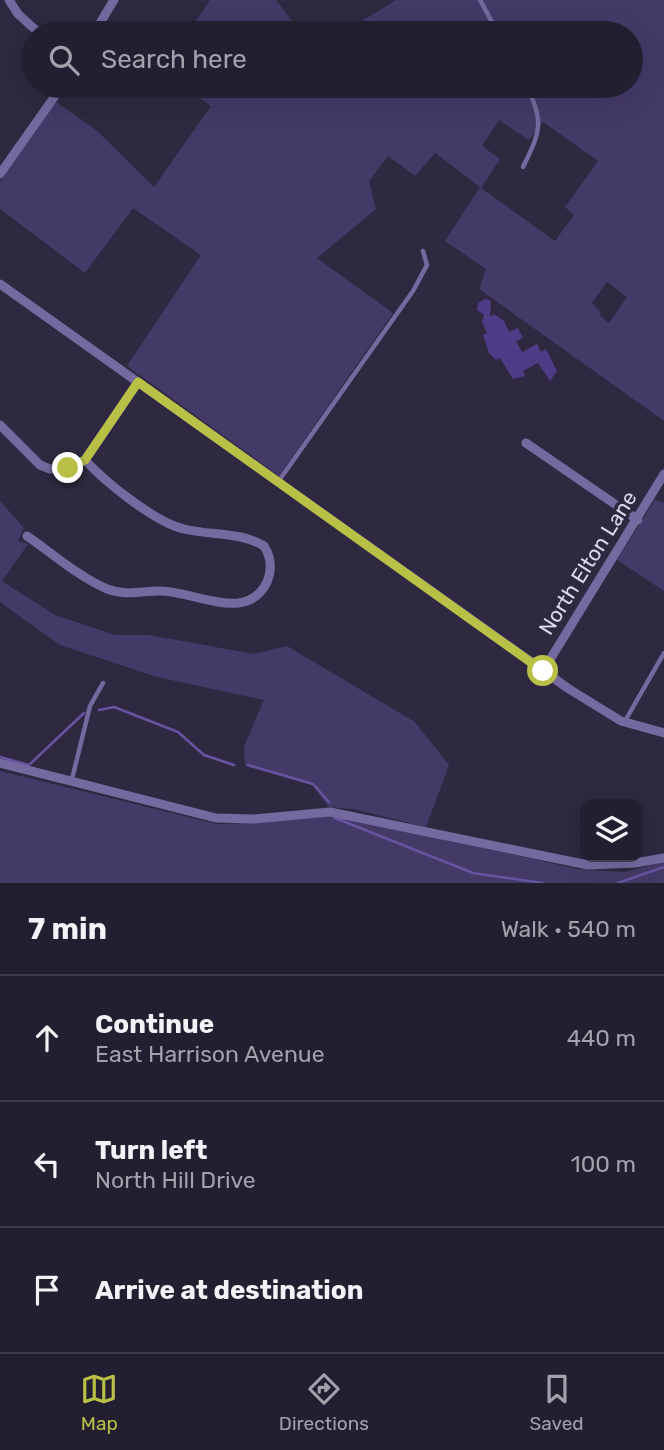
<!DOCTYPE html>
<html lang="en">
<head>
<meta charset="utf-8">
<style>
	body { margin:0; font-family:Rubik,sans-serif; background:#2a2738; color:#f1f3f6 }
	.controls { position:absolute; right:21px; bottom:21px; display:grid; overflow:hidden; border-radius:14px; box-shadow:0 7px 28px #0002 }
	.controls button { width:63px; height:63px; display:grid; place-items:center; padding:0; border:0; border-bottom:2px solid #3f3d4c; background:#221f30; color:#f1f3f6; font:35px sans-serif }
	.stop { position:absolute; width:21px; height:21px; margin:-16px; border:5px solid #b9c046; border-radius:50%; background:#fff }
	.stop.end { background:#b9c046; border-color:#fff; box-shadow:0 2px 7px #0008 }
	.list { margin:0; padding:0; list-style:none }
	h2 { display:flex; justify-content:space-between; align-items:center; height:91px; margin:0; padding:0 28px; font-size:30px }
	h2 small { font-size:23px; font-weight:400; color:#a2a2ab }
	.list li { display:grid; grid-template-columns:46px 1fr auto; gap:21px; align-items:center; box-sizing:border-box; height:126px; padding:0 28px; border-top:2px solid #3f3d4c }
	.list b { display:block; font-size:26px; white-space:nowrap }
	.list p { margin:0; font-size:23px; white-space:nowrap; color:#a2a2ab }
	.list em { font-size:23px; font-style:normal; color:#a2a2ab }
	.icon { flex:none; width:38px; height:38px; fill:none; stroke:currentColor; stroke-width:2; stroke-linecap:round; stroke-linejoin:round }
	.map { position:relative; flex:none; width:664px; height:883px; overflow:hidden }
	.search { position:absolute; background:#221f30; box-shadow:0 7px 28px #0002; left:21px; right:21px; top:21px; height:77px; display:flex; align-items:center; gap:18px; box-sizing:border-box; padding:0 24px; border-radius:38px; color:#a2a2ab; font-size:26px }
	.sheet { height:469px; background:#221f30 }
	nav { display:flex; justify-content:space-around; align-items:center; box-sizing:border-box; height:98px; border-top:2px solid #3f3d4c; background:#221f30; font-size:19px; color:#a2a2ab }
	nav a { display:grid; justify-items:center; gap:4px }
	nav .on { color:#b9c046 }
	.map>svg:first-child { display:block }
</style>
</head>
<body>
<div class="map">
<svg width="664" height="883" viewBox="0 0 664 883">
	<rect width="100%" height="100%" fill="#2e2940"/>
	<g fill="#443a68" fill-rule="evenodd">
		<polygon points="210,0 276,0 301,33 188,33"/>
		<path d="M396,0H664V421L479,289L486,269L445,241L480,187L435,153L415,176L388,156L369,181L376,209L317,258L393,313L279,476L127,366L201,255L133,208L85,273L0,209V182L56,102L96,130L154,187L211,106L183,86H631V33H342ZM499,120L529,140L543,122L598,161L565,207L574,215L555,241L481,188L500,159L482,146ZM607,282L627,297L609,323L600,316L601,313L592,303Z"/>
		<polygon points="655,500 664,503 664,591 617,560"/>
		<polygon points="0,501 24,528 18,541 28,544 2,581 55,615 115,635 149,635 254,654 287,646 415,722 449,765 426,827 353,809 329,807 312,785 245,766 244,746 264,700 157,677 60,645 0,602"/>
		<path d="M0,771L217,824C261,824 305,814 349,818L578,869L624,872L664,862V883H0Z"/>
	</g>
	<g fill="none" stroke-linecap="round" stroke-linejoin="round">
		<g stroke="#6754a1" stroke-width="2.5">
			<polyline points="99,710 114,707 178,732 204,755 234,765"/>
			<polyline points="0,757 29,765 84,713"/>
			<polyline points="248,765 313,784 329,802"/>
			<polyline points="335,818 473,873 542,883"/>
			<polyline points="618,883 664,867"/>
		</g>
	</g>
	<polygon fill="#4f3c86" points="485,299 491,301 490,317 494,314 504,321 509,332 518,328 523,338 516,341 522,352 537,344 541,352 546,349 557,371 550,381 538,363 523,371 525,376 513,379 500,358 496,360 489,353 483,335 487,333 482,322 484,315 477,310 478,303"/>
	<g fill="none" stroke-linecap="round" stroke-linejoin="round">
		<g stroke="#756a9f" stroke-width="4.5">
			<polyline points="480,0 498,33"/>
			<path d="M523,167C540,133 545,120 526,86"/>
			<polyline points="278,482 413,291 427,265 423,251"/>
			<polyline points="625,721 664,653"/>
			<polyline points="72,779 90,706 103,683"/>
		</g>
		<g stroke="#756a9f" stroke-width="9">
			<polyline points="9,0 18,14 39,33"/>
			<polyline points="94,33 114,0"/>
			<polyline points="0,174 62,86"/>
			<polyline points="0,284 569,689 621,721 664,733"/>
			<polyline points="0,425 40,465 50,469 68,468 85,460 138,382"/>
			<polyline points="526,443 638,520"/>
			<path d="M27,536C52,553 79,577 107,589C125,596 142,591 160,591C195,591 247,624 267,582C272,570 271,557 264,546C238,531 213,536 184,529C156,523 105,482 85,460"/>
			<polyline points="543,671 664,474"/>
			<polyline points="0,763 216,818 253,819 330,812 588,865 635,863 664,858"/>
		</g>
	</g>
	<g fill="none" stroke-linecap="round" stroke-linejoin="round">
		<polyline stroke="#b9c046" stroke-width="9" points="68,468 85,460 138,382 543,671"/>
	</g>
	<g text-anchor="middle" stroke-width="7" stroke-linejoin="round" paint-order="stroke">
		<g font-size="21" fill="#dcdae8" stroke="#2e2940">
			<text transform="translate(588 563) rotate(-58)" y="7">North Elton Lane</text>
		</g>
	</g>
</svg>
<div class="controls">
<button><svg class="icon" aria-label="layers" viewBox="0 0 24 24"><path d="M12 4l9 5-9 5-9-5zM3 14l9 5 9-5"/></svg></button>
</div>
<div class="stop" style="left:543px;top:671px"></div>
<div class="stop end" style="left:68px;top:468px"></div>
<div class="search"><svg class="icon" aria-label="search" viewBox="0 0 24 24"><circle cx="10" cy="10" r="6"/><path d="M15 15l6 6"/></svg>Search here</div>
</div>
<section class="sheet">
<h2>7 min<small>Walk · 540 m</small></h2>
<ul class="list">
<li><svg class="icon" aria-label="ahead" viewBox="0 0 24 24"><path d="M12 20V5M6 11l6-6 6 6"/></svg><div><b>Continue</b><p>East Harrison Avenue</p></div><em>440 m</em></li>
<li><svg class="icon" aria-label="left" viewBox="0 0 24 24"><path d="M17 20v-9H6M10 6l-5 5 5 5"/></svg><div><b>Turn left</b><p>North Hill Drive</p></div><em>100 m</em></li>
<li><svg class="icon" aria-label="arrive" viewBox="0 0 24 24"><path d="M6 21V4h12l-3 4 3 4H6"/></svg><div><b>Arrive at destination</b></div></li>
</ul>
</section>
<nav>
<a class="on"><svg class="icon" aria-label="map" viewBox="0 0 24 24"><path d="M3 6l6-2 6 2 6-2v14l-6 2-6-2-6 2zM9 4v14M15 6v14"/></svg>Map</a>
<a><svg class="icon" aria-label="directions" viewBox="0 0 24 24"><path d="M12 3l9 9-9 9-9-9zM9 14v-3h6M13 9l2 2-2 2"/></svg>Directions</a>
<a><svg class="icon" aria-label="saved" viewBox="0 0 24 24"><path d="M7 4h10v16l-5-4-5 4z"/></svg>Saved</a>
</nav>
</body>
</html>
